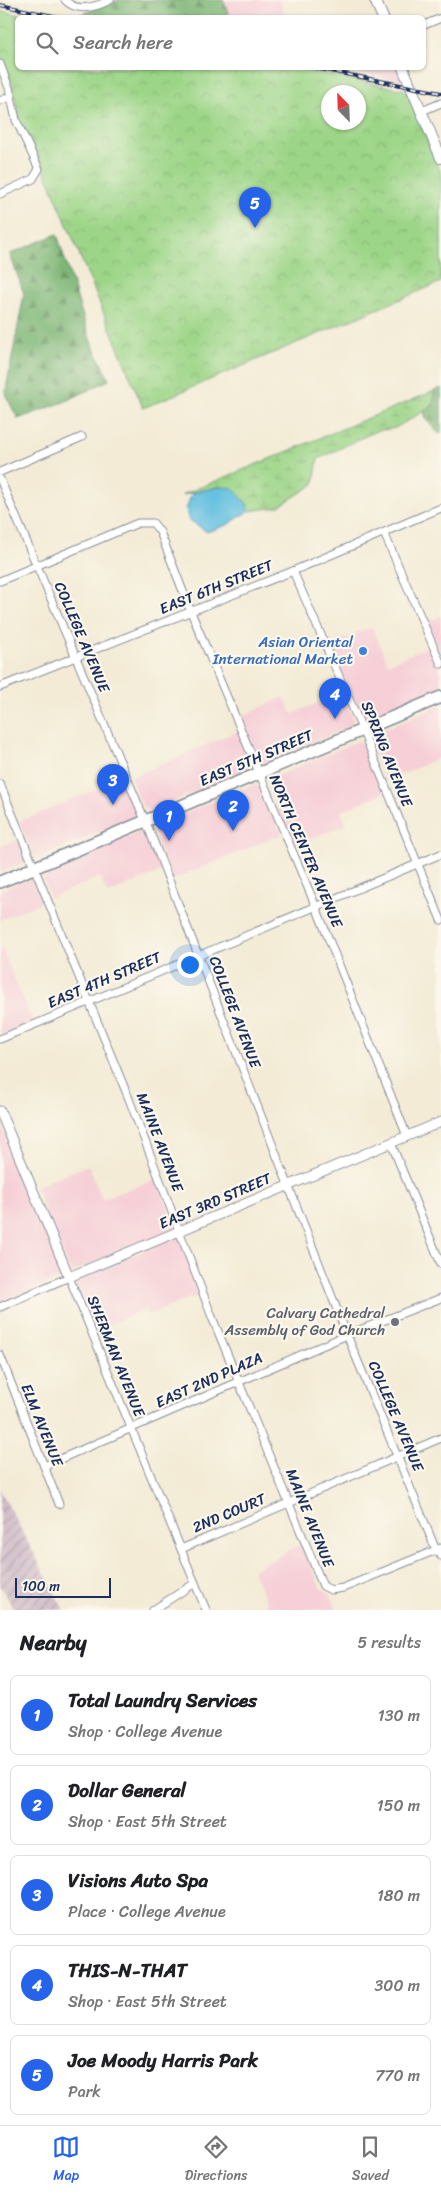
<!DOCTYPE html>
<html lang="en">
<head>
<meta charset="utf-8">
<style>
	body { margin:0; font-family:Sriracha,sans-serif; background:#f2f2f2; color:#202124 }
	.compass { position:absolute; left:321px; top:85px; width:45px; height:45px; border-radius:50%; background:#fff; box-shadow:0 1px 4px #0004; rotate:337deg }
	.scale { position:absolute; left:15px; bottom:12px; width:96px; box-sizing:border-box; padding-left:5px; border:2px solid #1b2f5e; border-top:0; font-size:14px; line-height:18px; white-space:nowrap; color:#1b2f5e; -webkit-text-stroke:4px #fbf7ec; paint-order:stroke }
	.you { position:absolute; left:189px; top:964px; width:18px; height:18px; margin:-12px; border:4px solid #fff; border-radius:50%; background:#1a73e8; box-shadow:0 0 0 8px #1a73e833 }
	.badge { display:grid; place-items:center; width:32px; height:32px; border-radius:50%; background:#2563eb; color:#fff; font-size:16px; font-weight:700 }
	.pin { position:absolute; translate:-50% -41px; filter:drop-shadow(0 1px 2px #0008) }
	.pin::after { content:''; position:absolute; top:26px; width:18px; height:15px; background:inherit; clip-path:polygon(0 0,100% 0,50% 100%) }
	.list { margin:0; padding:0; list-style:none }
	h2 { display:flex; justify-content:space-between; align-items:center; height:65px; margin:0; padding:0 20px; font-size:21px }
	h2 small { font-size:16px; font-weight:400; color:#757577 }
	.list li { display:grid; grid-template-columns:32px 1fr auto; gap:15px; align-items:center; box-sizing:border-box; height:80px; margin:0 10px 10px; padding:0 10px; border:1px solid #e0e0e0; border-radius:8px }
	.list b { display:block; font-size:19px; white-space:nowrap }
	.list p { margin:0; font-size:16px; white-space:nowrap; color:#757577 }
	.list em { font-size:16px; font-style:normal; color:#757577 }
	.icon { flex:none; width:28px; height:28px; fill:none; stroke:currentColor; stroke-width:2; stroke-linecap:round; stroke-linejoin:round }
	.map { position:relative; flex:none; width:441px; height:1610px; overflow:hidden }
	.search { position:absolute; background:#fff; box-shadow:0 1px 4px #0004; left:15px; right:15px; top:15px; height:55px; display:flex; align-items:center; gap:12px; box-sizing:border-box; padding:0 18px; border-radius:8px; color:#757577; font-size:19px }
	.sheet { height:515px; background:#fff }
	nav { display:flex; justify-content:space-around; align-items:center; box-sizing:border-box; height:70px; border-top:1px solid #e0e0e0; background:#fff; font-size:14px; color:#757577 }
	nav a { display:grid; justify-items:center; gap:2px }
	nav .on { color:#2563eb }
	.map>svg:first-child { display:block }
</style>
</head>
<body>
<div class="map">
<svg width="441" height="1610" viewBox="0 0 441 1610">
	<defs>
		<pattern id="industrial-furrows" width="10" height="10" patternUnits="userSpaceOnUse" patternTransform="scale(1.25)"><rect width="10" height="10" fill="#d1bdc9"/><path d="M-1 1l2-2M0 10L10 0M9 11l2-2" fill="none" stroke="#a99aa6"/></pattern>
		<pattern id="forest-firs" width="22" height="20" patternUnits="userSpaceOnUse" patternTransform="scale(1.25)"><rect width="22" height="20" fill="#7db674"/><path d="M5 1l3.5 6h-7zM16 11l3.5 6h-7z" fill="#669462"/></pattern>
		<pattern id="wetland-marsh" width="20" height="14" patternUnits="userSpaceOnUse" patternTransform="scale(1.25)"><rect width="20" height="14" fill="#9cd587"/><path d="M1 5h8M5 5V1M11 12h8M15 12V8" fill="none" stroke="#86b777"/></pattern>
		<pattern id="park-crowns" width="20" height="18" patternUnits="userSpaceOnUse" patternTransform="scale(1.25)"><rect width="20" height="18" fill="#9cd587"/><path d="M2 6a3 3 0 1 1 6 0M12 15a3 3 0 1 1 6 0" fill="none" stroke="#86b777"/></pattern>
	</defs>
	<rect width="100%" height="100%" fill="#fbf7ec"/>
	<filter id="ink" filterUnits="userSpaceOnUse"><feTurbulence type="fractalNoise" baseFrequency=".02" numOctaves="2"/><feDisplacementMap in="SourceGraphic" scale="10" xChannelSelector="R" yChannelSelector="G"/><feConvolveMatrix kernelMatrix="1 2 1 2 8 2 1 2 1" color-interpolation-filters="sRGB"/></filter>
	<filter id="wash" filterUnits="userSpaceOnUse"><feTurbulence type="fractalNoise" baseFrequency=".0096" numOctaves="4" result="noise"/><feDisplacementMap in="SourceGraphic" scale="20" xChannelSelector="R" yChannelSelector="G"/><feGaussianBlur stdDeviation="1.12" result="paint"/><feColorMatrix in="noise" values="0 0 0 0 0 0 0 0 0 0 0 0 0 0 0 0 0 1.4 0 .05"/><feComposite in="paint" operator="in"/></filter>
	<g filter="url(#wash)">
		<rect width="100%" height="100%" fill="#f3ebd5"/>
		<g fill="#f6cfd7">
			<polygon points="223,0 279,0 286,17 230,17"/>
			<polygon points="361,68 397,68 402,81 363,73"/>
			<polygon points="441,616 441,658 426,622"/>
			<polygon points="372,627 388,664 429,646 441,673 441,689 365,720 362,718 329,645"/>
			<polygon points="343,692 353,717 352,726 265,762 259,762 239,717 284,697 292,714"/>
			<polygon points="441,705 441,757 386,781 371,744 373,734"/>
			<polygon points="238,731 249,759 250,766 247,770 150,811 143,807 130,778"/>
			<polygon points="358,741 366,746 384,793 341,811 346,825 293,845 268,785 268,780"/>
			<polygon points="123,778 136,811 133,818 39,857 33,854 19,822"/>
			<polygon points="255,784 263,792 282,834 172,880 156,840 154,831 156,825"/>
			<polygon points="140,832 144,833 149,839 162,871 108,894 100,877 50,898 43,879 46,871"/>
			<polygon points="19,839 25,854 24,862 0,874 0,847"/>
			<polygon points="28,879 37,882 44,901 0,920 0,890"/>
			<polygon points="0,945 33,1022 0,1035"/>
			<polygon points="0,1121 65,1276 0,1303"/>
			<polygon points="88,1165 102,1199 157,1179 176,1229 71,1273 35,1187"/>
			<polygon points="179,1236 201,1294 148,1315 144,1309 94,1331 74,1280"/>
			<polygon points="302,1544 320,1587 330,1594 337,1610 270,1610 253,1570"/>
		</g>
		<polygon fill="url(#industrial-furrows)" points="0,1490 64,1610 15,1610 0,1586"/>
		<g fill="url(#forest-firs)" stroke="#4c7269">
			<polygon points="118,0 223,0 230,17 91,18 79,15"/>
			<polygon points="57,234 90,339 109,380 64,402 18,419 5,394 24,294 10,254"/>
			<polygon points="441,388 441,433 439,434 426,419 424,411 433,406 434,391"/>
		</g>
		<polygon fill="url(#wetland-marsh)" stroke="#5c8272" points="434,391 433,406 395,428 376,431 318,459 314,484 278,507 249,511 246,503 219,487 182,495"/>
		<path fill="url(#park-crowns)" stroke="#5c8272" fill-rule="evenodd" d="M0,11L34,17L18,18V68H294L406,90L441,173V282L143,408L42,164L19,120L13,87L0,56ZM328,92H358V122H328Z"/>
		<polygon fill="#62bfe0" stroke="#3e779f" points="219,487 233,488 246,503 249,511 227,525 207,532 188,519 186,509 192,493"/>
	</g>
	<g filter="url(#ink)">
		<g fill="none" stroke-linecap="round" stroke-linejoin="round">
			<defs>
				<g id="minor">
					<path d="M65,0C77,13 96,7 110,0"/>
					<polyline points="424,25 441,18"/>
					<polyline points="0,64 9,88 16,120 39,169 33,179 0,194"/>
					<polyline points="0,101 11,96"/>
					<polyline points="422,111 441,103"/>
					<polyline points="0,472 82,437"/>
					<polyline points="0,479 150,832 347,1335 436,1550 441,1556"/>
					<polyline points="384,533 441,664"/>
					<polyline points="293,571 359,722 441,920"/>
					<polyline points="0,581 138,523 153,523 160,532 191,612 316,907 407,1136"/>
					<polyline points="0,687 293,571 441,508"/>
					<polyline points="0,784 129,1099 212,1317 323,1586 331,1590 343,1588 441,1548"/>
					<polyline points="0,1039 441,854"/>
					<polyline points="391,1143 441,1264"/>
					<polyline points="0,1307 69,1277 206,1610"/>
					<polyline points="0,1355 59,1504"/>
					<polyline points="44,1466 347,1335 441,1298"/>
					<polyline points="181,1549 441,1438"/>
					<polyline points="153,1610 195,1583"/>
				</g>
				<polyline id="tertiary" points="0,1111 69,1277 441,1122"/>
				<g id="secondary">
					<polyline points="375,0 383,18"/>
					<polyline points="403,68 441,158"/>
				</g>
				<polyline id="primary" points="0,882 441,697"/>
			</defs>
			<use href="#minor" stroke="#878d9a" stroke-width="9"/>
			<use href="#tertiary" stroke="#878d9a" stroke-width="11"/>
			<use href="#secondary" stroke="#878d9a" stroke-width="12"/>
			<use href="#primary" stroke="#878d9a" stroke-width="14"/>
			<use href="#minor" stroke="#fff" stroke-width="7"/>
			<use href="#tertiary" stroke="#fff" stroke-width="9"/>
			<use href="#secondary" stroke="#fff" stroke-width="10"/>
			<use href="#primary" stroke="#fff" stroke-width="11"/>
			<defs>
				<g id="rail">
					<polyline points="0,5 63,18"/>
					<polyline points="315,68 441,93"/>
				</g>
			</defs>
			<use href="#rail" stroke="#1b2f5e" stroke-width="4"/>
			<use href="#rail" stroke="#fbf7ec" stroke-width="2" stroke-dasharray="5.5" stroke-linecap="butt"/>
		</g>
	</g>
	<circle fill="#3f7fe0" stroke="#fbf7ec" stroke-width="2" cx="363" cy="651" r="5"/>
	<circle fill="#6b7280" stroke="#fbf7ec" stroke-width="2" cx="395" cy="1322" r="5"/>
	<g text-anchor="middle" stroke-width="4.5" stroke-linejoin="round" paint-order="stroke">
		<g font-size="15" fill="#1b2f5e" stroke="#fbf7ec">
			<text transform="translate(216 587) rotate(-22)" y="5">EAST 6TH STREET</text>
			<text transform="translate(82 637) rotate(67)" y="5">COLLEGE AVENUE</text>
			<text transform="translate(387 754) rotate(68)" y="5">SPRING AVENUE</text>
			<text transform="translate(256 758) rotate(-23)" y="5">EAST 5TH STREET</text>
			<text transform="translate(306 851) rotate(67)" y="5">NORTH CENTER AVENUE</text>
			<text transform="translate(104 980) rotate(-23)" y="5">EAST 4TH STREET</text>
			<text transform="translate(235 1012) rotate(69)" y="5">COLLEGE AVENUE</text>
			<text transform="translate(160 1142) rotate(69)" y="5">MAINE AVENUE</text>
			<text transform="translate(215 1201) rotate(-23)" y="5">EAST 3RD STREET</text>
			<text transform="translate(116 1356) rotate(68)" y="5">SHERMAN AVENUE</text>
			<text transform="translate(209 1380) rotate(-24)" y="5">EAST 2ND PLAZA</text>
			<text transform="translate(396 1416) rotate(67)" y="5">COLLEGE AVENUE</text>
			<text transform="translate(42 1425) rotate(68)" y="5">ELM AVENUE</text>
			<text transform="translate(229 1513) rotate(-23)" y="5">2ND COURT</text>
			<text transform="translate(310 1518) rotate(68)" y="5">MAINE AVENUE</text>
		</g>
		<g font-size="15" fill="#366cbe" stroke="#fbf7ec" text-anchor="end">
			<text x="353" y="647">Asian Oriental<tspan x="353" dy="17">International Market</tspan></text>
		</g>
		<g font-size="15" fill="#5b616d" stroke="#fbf7ec" text-anchor="end">
			<text x="385" y="1318">Calvary Cathedral<tspan x="385" dy="17">Assembly of God Church</tspan></text>
		</g>
	</g>
</svg>
<svg class="compass" viewBox="-18 -18 36 36"><path d="M0-13l5 13h-10z" fill="#e53935"/><path d="M0 13l5-13h-10z" fill="#757577"/></svg>
<div class="scale">100 m</div>
<div class="you"></div>
<div class="pin badge" style="left:169px;top:841px">1</div>
<div class="pin badge" style="left:233px;top:831px">2</div>
<div class="pin badge" style="left:113px;top:805px">3</div>
<div class="pin badge" style="left:335px;top:719px">4</div>
<div class="pin badge" style="left:255px;top:228px">5</div>
<div class="search"><svg class="icon" aria-label="search" viewBox="0 0 24 24"><circle cx="10" cy="10" r="6"/><path d="M15 15l6 6"/></svg>Search here</div>
</div>
<section class="sheet">
<h2>Nearby<small>5 results</small></h2>
<ul class="list">
<li><span class="badge">1</span><div><b>Total Laundry Services</b><p>Shop · College Avenue</p></div><em>130 m</em></li>
<li><span class="badge">2</span><div><b>Dollar General</b><p>Shop · East 5th Street</p></div><em>150 m</em></li>
<li><span class="badge">3</span><div><b>Visions Auto Spa</b><p>Place · College Avenue</p></div><em>180 m</em></li>
<li><span class="badge">4</span><div><b>THIS-N-THAT</b><p>Shop · East 5th Street</p></div><em>300 m</em></li>
<li><span class="badge">5</span><div><b>Joe Moody Harris Park</b><p>Park</p></div><em>770 m</em></li>
</ul>
</section>
<nav>
<a class="on"><svg class="icon" aria-label="map" viewBox="0 0 24 24"><path d="M3 6l6-2 6 2 6-2v14l-6 2-6-2-6 2zM9 4v14M15 6v14"/></svg>Map</a>
<a><svg class="icon" aria-label="directions" viewBox="0 0 24 24"><path d="M12 3l9 9-9 9-9-9zM9 14v-3h6M13 9l2 2-2 2"/></svg>Directions</a>
<a><svg class="icon" aria-label="saved" viewBox="0 0 24 24"><path d="M7 4h10v16l-5-4-5 4z"/></svg>Saved</a>
</nav>
</body>
</html>
